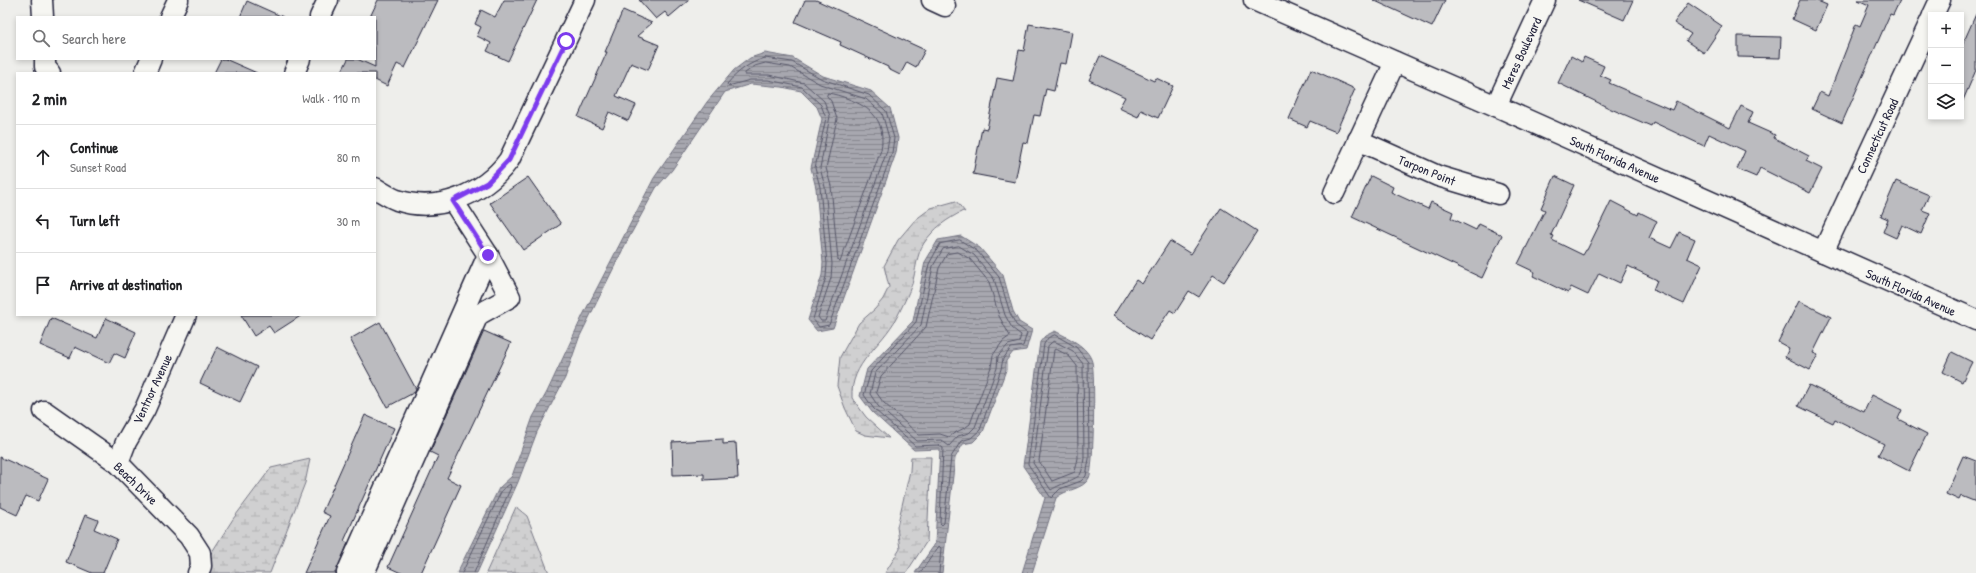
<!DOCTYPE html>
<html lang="en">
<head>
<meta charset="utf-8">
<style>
	body { margin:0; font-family:"Patrick Hand",sans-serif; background:#f6f6f6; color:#202124 }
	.controls { position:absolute; right:12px; top:12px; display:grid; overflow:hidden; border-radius:0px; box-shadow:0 2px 6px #0003 }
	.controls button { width:36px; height:36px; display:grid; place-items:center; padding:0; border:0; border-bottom:1px solid #e0e0e0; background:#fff; color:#202124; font:20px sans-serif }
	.stop { position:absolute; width:12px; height:12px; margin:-9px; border:3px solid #7c3aed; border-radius:50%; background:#fff }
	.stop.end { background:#7c3aed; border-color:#fff; box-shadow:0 1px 4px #0008 }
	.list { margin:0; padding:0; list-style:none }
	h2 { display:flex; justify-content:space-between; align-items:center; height:52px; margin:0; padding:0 16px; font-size:17px }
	h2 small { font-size:13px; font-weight:400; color:#757577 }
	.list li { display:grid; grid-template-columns:26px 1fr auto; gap:12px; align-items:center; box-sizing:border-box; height:64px; padding:0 16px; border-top:1px solid #e0e0e0 }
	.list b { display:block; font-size:15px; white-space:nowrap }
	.list p { margin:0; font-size:13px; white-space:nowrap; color:#757577 }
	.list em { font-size:13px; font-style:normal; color:#757577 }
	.icon { flex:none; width:22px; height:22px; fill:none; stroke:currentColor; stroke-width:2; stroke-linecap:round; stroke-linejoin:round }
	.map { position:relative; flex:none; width:1976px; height:573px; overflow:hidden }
	.search { position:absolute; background:#fff; box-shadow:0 2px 6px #0003; left:16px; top:16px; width:360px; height:44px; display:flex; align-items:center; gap:10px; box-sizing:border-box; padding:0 14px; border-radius:0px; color:#757577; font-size:15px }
	.panel { position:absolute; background:#fff; box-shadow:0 2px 6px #0003; left:16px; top:72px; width:360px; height:244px; border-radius:0px }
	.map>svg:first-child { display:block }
</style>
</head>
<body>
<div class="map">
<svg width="1976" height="573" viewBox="0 0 1976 573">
	<defs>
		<pattern id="wetland-marsh" width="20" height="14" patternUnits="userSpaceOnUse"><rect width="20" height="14" fill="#d0d0d1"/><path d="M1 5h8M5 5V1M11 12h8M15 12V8" fill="none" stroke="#b2b2b4"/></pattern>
		<pattern id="water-rules" width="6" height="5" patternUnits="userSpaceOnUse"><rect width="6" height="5" fill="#a7a7af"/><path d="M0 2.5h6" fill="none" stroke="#888890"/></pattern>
	</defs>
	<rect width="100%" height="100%" fill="#eeeeeb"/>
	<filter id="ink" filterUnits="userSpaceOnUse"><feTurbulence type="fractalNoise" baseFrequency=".025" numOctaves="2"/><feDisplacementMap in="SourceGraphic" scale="8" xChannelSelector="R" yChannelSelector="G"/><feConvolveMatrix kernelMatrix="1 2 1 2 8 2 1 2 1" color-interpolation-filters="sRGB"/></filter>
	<g filter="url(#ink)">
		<g fill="url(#wetland-marsh)" stroke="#797986">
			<path d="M956,201L965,212L963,211C946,220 935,227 924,243C916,255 916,271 912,284C908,295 902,307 897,317C882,346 850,363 852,398L866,417L889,438L865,435L856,431L845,408L837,386L840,357L859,323L875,309L883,299L889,287L884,266L898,240L915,220L931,208Z"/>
			<polygon points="911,457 931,457 927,541 906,573 885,573 900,549 897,527 910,471"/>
			<polygon points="310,459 305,483 270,573 208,573 210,555 233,519 271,468"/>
			<polygon points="516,507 527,516 549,573 486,573"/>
		</g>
		<g fill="url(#water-rules)" stroke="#727281">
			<polygon points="765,53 793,58 823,76 871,91 890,108 898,138 896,153 833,328 817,331 808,320 822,275 823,263 816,188 811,168 822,119 817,107 801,91 782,87 751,84 725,92 672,170 656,188 626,243 579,338 565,378 537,432 518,482 477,573 457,573 499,488 512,476 533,417 547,392 583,315 654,178 707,102 734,70 750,58"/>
			<polygon points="961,236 980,248 1003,275 1013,311 1019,322 1032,330 1026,350 1013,352 1006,361 1006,370 983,432 973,442 963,444 955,458 942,573 915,573 935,544 940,449 914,450 872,412 860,396 867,369 913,321 925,262 938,240"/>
			<path d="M1055,331C1068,338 1088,346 1092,362C1095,372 1094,470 1089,478C1083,490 1065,489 1056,498L1032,573H1022L1045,498L1023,466L1040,342L1045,336Z"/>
		</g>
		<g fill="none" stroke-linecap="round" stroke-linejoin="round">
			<g stroke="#575769" stroke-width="1">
				<path d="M765,58L792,62L822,79L869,95L886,111L894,138L892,153L829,325L819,327L813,319L826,277L827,264L820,187L815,168L826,118L821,105L802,87L768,80H750L728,86L727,84C738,71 749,63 765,58Z"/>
				<polygon points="766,63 790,67 820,84 866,99 882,113 889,138 887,151 825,321 821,321 818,317 831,278 832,264 825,187 820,168 830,116 824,101 804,83 769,75 745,75 745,73 755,66"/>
				<path d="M828,93C834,94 841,96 846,98C872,108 886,120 881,150L840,262L838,260L831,186L826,168L837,119L831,101L827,96Z"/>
				<polygon points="960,240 977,251 999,277 1010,313 1016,325 1027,333 1023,346 1011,348 1003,359 1001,369 980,430 971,438 961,441 951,457 944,523 942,525 940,523 943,448 939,445 915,446 874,409 864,395 871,371 916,322 929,264 940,244"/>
				<polygon points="959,246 974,255 994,279 1005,315 1012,328 1021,335 1019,342 1008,345 998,356 997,368 975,427 969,433 958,436 949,446 941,440 917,441 878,406 870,394 875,373 921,325 933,266 943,249"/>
				<path d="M958,252L970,259L989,282L999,316L1010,336L1003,341L993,355L991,367L970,424C964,430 955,431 949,437L940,434L919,435L883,402L876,392L881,376L926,327L939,268L947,254Z"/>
				<polygon points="1055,335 1076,347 1088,362 1089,459 1086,476 1081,481 1060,489 1051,498 1028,464 1044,344 1048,338"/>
				<path d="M1054,341L1073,351L1083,364L1084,458C1083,463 1083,470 1080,475C1078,478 1056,486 1051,490L1033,463L1048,346Z"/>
				<polygon points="1056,349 1069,356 1077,366 1078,458 1075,472 1052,481 1039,461 1054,350"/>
				<polyline points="462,573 502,490 510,484 511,487 474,573"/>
				<polyline points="920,573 939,546 941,548 939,573"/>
			</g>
		</g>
		<g fill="#bbbbbf" stroke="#22223b">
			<polygon points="378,0 438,0 405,68 397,64 387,86 375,80 375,73 341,73 348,59 357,59 375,67 375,17 370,17"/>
			<polygon points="504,0 537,0 508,61 487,51 491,43 477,36 481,27 475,24 481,10 495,17"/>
			<polygon points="639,0 689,0 669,17 665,12 656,19"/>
			<polygon points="805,0 816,0 925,50 916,67 907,62 900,75 888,69 888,67 840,45 841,42 795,22"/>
			<polygon points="1373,0 1445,0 1432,27"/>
			<polygon points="1578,0 1633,0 1624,20"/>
			<polygon points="1800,0 1815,0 1827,5 1816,30 1792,19"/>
			<polygon points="1858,0 1900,0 1893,15 1890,14 1842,123 1812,109 1820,92 1828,96 1856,24 1860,26 1869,5"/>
			<polygon points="247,1 283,17 240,17"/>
			<polygon points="1688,3 1722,26 1704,53 1686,41 1691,34 1674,23"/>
			<polygon points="623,10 652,23 637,36 659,45 648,70 631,63 616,96 636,105 628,121 609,112 602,128 578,117 607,52 605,52"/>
			<polygon points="1976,14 1976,70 1961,105 1961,48"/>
			<polygon points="1029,24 1072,32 1066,64 1060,63 1054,91 1046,89 1040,116 1034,115 1028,143 1023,142 1015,182 973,174 982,128 987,129 997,78 1013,81 1019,50 1024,51"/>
			<polygon points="1738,36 1781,37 1780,58 1738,57"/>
			<polygon points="1100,56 1154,81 1156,78 1173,86 1158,118 1141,110 1138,117 1119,108 1125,97 1089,80"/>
			<polygon points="1571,56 1582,62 1584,57 1604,66 1600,75 1611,80 1609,83 1672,110 1676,101 1730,128 1741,106 1753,112 1748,123 1775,135 1774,138 1809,156 1806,161 1822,169 1810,193 1760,168 1756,177 1737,169 1745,151 1709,134 1704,146 1653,122 1651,126 1611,109 1558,83"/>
			<polygon points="221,59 225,59 257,73 214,73"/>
			<polygon points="1311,69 1355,89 1336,132 1310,121 1307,127 1289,119"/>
			<polygon points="1371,176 1393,187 1391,192 1428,209 1431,202 1453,212 1451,218 1476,230 1479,224 1502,235 1482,278 1352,217"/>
			<polygon points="1555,176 1574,185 1551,235 1554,236 1552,240 1583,255 1586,250 1587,250 1611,201 1638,215 1639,212 1657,221 1649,238 1671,248 1679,232 1695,239 1687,258 1702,265 1684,304 1653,290 1657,280 1628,266 1620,283 1599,273 1588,295 1571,287 1568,293 1533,276 1535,272 1518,264 1545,210 1541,208"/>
			<polygon points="528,177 561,224 523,250 490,203"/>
			<polygon points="1896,181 1929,195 1922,210 1930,213 1921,234 1902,225 1896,238 1883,232 1888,219 1881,216"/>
			<polygon points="1221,208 1257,231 1224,282 1213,275 1199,297 1189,291 1175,313 1170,310 1150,340 1113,316 1136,280 1142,284 1170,241 1191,254"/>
			<polygon points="1799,301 1831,317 1813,353 1818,355 1810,370 1785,357 1789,348 1778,342"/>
			<polygon points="241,315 302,315 274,333 269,326 254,336"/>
			<polygon points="51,318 97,338 106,318 136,332 125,358 114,353 109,363 75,347 70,358 40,345"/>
			<polygon points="380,322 416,389 415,392 387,407 350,339"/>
			<polygon points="484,331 511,343 447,478 461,485 421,573 401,573 388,567 438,456 430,452"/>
			<polygon points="217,347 257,367 240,402 200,383"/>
			<polygon points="1952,352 1972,362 1962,382 1943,372"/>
			<polygon points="1809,385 1864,412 1872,395 1902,410 1898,419 1927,434 1909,471 1878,455 1884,444 1835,419 1833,423 1798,406"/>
			<polygon points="365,415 394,428 344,541 348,543 336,573 304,573 330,516 322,512"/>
			<polygon points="723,439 723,444 736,443 738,478 704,480 704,474 673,475 672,442"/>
			<polygon points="1963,456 1976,461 1976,502 1961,496 1959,500 1946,494"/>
			<polygon points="0,457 48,479 38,501 26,496 17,515 0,507"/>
			<polygon points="85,515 98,520 94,529 117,539 103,573 92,573 66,562"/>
		</g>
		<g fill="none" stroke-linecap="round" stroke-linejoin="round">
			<defs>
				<g id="minor">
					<polyline points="42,0 43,17"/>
					<polyline points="932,0 945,6"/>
					<polyline points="1254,0 1496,106 1976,320"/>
					<polyline points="1933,15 1940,0"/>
					<polyline points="170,17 178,0"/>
					<polyline points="320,17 328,0"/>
					<polyline points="45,59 45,67 50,73"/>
					<polyline points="145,73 151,59"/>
					<polyline points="294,73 300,59"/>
					<polyline points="1496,106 1545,0"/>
					<polyline points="1358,140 1438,176 1498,194"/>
					<path d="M375,188C382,192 389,197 397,200C438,214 484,194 509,160L585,0"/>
					<polyline points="1334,193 1395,62"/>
					<polyline points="1823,252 1931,20"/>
					<polyline points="44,411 118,463 189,536 200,553 201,566 198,573"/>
					<polyline points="118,463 126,442 145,409 186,315"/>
					<polyline points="347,573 488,255"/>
					<polyline points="364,573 478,315 510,297 488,255 453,201"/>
				</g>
			</defs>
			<use href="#minor" stroke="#22223b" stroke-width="23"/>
			<use href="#minor" stroke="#f6f6f2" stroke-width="20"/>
		</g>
	</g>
	<g fill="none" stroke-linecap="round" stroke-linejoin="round" filter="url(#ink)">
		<polyline stroke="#7c3aed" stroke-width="5" points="488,255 453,201 487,183 509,160 566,41"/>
	</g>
	<g text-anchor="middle" stroke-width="3.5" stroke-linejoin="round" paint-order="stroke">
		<g font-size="13" fill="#22223b" stroke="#f6f6f2">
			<text transform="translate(1521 53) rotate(-65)" y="5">Meres Boulevard</text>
			<text transform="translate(1877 136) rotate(-65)" y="5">Connecticut Road</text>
			<text transform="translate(1615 159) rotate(24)" y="5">South Florida Avenue</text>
			<text transform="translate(1427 170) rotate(22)" y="5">Tarpon Point</text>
			<text transform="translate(1911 292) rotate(24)" y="5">South Florida Avenue</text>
			<text transform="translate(152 389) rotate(-65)" y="5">Ventnor Avenue</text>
			<text transform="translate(136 483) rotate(44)" y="5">Beach Drive</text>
		</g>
	</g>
</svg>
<div class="controls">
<button>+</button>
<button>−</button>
<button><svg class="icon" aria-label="layers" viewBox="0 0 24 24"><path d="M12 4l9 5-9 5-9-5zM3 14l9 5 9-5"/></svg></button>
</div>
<div class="stop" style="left:566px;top:41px"></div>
<div class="stop end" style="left:488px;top:255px"></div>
<div class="search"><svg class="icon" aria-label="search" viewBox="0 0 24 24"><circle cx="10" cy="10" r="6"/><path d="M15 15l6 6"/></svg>Search here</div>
<section class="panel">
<h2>2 min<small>Walk · 110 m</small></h2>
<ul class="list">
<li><svg class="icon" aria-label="ahead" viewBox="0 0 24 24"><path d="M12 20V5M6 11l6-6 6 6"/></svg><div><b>Continue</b><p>Sunset Road</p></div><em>80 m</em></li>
<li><svg class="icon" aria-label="left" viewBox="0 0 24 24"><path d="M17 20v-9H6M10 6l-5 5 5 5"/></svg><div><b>Turn left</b></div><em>30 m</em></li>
<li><svg class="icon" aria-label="arrive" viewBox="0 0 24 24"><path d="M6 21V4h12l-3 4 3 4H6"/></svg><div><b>Arrive at destination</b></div></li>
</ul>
</section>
</div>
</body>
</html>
